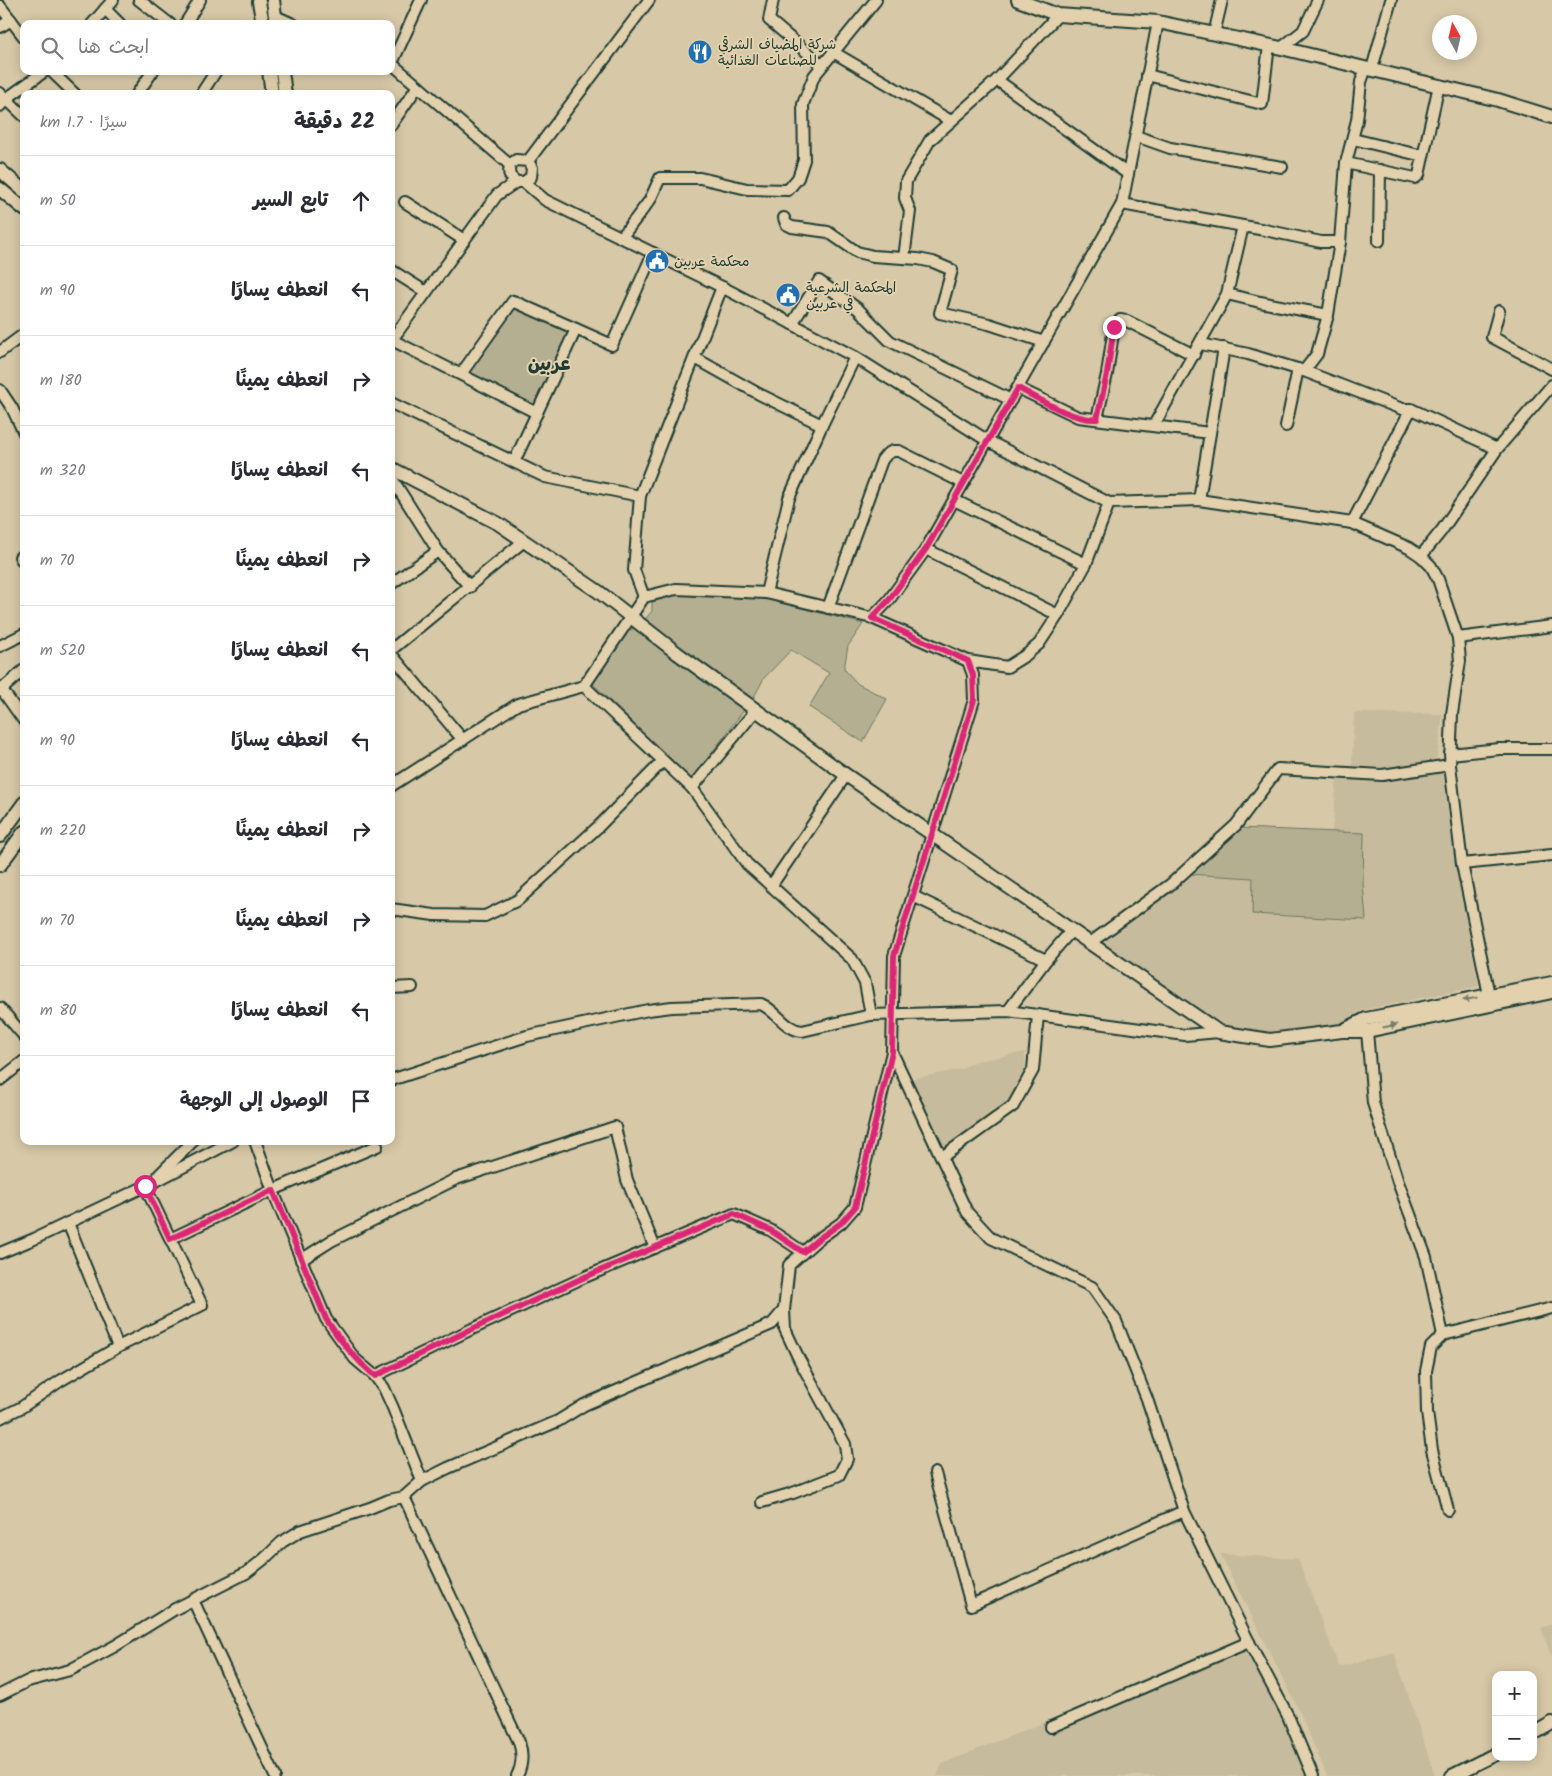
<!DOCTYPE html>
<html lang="ar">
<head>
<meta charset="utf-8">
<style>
	body { margin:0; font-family:Kalam,"Playpen Sans Arabic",sans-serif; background:#f2f2f3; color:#2b2b33; direction:rtl }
	.controls { position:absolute; right:15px; bottom:15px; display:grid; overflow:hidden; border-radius:10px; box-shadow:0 2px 12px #0003 }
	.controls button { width:45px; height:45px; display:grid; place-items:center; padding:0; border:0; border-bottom:1px solid #e1e1e2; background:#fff; color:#2b2b33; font:25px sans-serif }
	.compass { position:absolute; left:1432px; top:15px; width:45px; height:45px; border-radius:50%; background:#fff; box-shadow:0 2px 12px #0003; rotate:352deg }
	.stop { position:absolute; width:15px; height:15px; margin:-11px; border:4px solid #db2777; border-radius:50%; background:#fff }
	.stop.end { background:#db2777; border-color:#fff; box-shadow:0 1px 5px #0008 }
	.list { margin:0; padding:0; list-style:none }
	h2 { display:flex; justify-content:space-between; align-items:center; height:65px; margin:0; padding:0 20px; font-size:21px }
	h2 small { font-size:16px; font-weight:400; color:#7c7c81 }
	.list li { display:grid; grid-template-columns:32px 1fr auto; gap:15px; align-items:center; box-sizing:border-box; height:90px; padding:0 20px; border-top:1px solid #e1e1e2 }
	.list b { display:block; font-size:19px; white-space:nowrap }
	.list em { font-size:16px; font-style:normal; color:#7c7c81 }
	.icon { flex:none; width:28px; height:28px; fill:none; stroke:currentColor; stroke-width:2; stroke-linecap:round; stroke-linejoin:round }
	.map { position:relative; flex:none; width:1552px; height:1776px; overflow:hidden; direction:ltr }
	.search { position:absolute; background:#fff; box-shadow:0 2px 12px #0003; left:20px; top:20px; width:375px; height:55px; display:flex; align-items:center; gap:12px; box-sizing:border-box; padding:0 18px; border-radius:10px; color:#7c7c81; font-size:19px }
	.panel { position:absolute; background:#fff; box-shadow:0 2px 12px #0003; left:20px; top:90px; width:375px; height:1055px; border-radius:10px; direction:rtl }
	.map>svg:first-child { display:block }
</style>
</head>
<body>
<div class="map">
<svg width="1552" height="1776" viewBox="0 0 1552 1776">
	<rect width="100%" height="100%" fill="#d7c8a7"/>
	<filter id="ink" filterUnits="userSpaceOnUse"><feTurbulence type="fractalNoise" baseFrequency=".02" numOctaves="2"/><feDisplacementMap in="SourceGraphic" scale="10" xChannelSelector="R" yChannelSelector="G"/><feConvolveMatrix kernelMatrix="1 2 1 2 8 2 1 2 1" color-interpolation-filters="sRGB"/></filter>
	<g filter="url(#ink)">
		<g fill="#c6bb9c">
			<polygon points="1354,713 1443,714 1436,763 1397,767 1352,767"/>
			<polygon points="1443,772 1456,871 1479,986 1363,1010 1340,1023 1272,1032 1224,1026 1103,943 1173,890 1188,874 1253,878 1252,914 1366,920 1363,884 1364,834 1332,832 1337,777 1381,780"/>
			<polygon points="1025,1052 1025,1078 1007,1106 945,1153 911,1079 962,1069 973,1062"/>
			<polygon points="1220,1554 1298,1559 1339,1667 1394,1652 1435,1776 1327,1776 1299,1710"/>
			<polygon points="1552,1624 1552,1658 1541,1628"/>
			<polygon points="1239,1643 1285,1717 1311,1776 937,1776 942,1764"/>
		</g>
		<g fill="#b5af92" stroke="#6a7663">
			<polygon points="514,305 572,330 535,408 467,373"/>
			<polygon points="677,594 766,599 863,624 848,646 844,669 858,684 887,699 863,742 809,707 829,673 791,650 764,678 754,697 691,780 593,684 624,632 639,627 652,611 652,602"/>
			<polygon points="1238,828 1364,833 1363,884 1366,920 1252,914 1253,878 1188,874"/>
		</g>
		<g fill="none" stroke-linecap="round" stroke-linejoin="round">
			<defs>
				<g id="minor">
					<polyline points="139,0 170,24"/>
					<polyline points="773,0 769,20 822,65"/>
					<polyline points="0,6 24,37"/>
					<polyline points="105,9 120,24"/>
					<polyline points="275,16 293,24"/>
					<polyline points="92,24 113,0"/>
					<polyline points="185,24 200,0"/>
					<polyline points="0,27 11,20"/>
					<polyline points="1214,34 1222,0"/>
					<polyline points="1281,48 1303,31 1318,0"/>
					<polyline points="833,52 951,121"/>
					<polyline points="391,63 510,165"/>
					<polyline points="392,63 421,0"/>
					<polyline points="1372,69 1391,0"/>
					<polyline points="51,71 75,94"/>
					<polyline points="1147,75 1262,104 1269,45"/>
					<polyline points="997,80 1128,174"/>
					<polyline points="0,93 24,116"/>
					<polyline points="137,94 153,71"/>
					<polyline points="201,94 216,71"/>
					<polyline points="0,106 6,99 45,71"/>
					<polyline points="391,125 418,86"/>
					<polyline points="1136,136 1170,148 1282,167"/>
					<polyline points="1353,139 1423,156"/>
					<polyline points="528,161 649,0"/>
					<polyline points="1346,163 1415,178 1419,175 1439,85"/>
					<path d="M524,182L531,177L532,168L528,161L516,160C509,164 508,169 510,176L516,182H524L545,200L722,287L855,357L988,441L1109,503L1199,500L1352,523L1409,548L1421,556L1431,566L1438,579L1458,638L1460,661L1452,714L1450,765L1462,864L1489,995"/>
					<polyline points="405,202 464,240"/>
					<polyline points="1122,204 1265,230 1321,242 1340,242"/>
					<polyline points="784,218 786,224 792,227 828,232 857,252 873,256 918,259 933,262 952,270 940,313 989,324 1044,342"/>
					<polyline points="621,238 650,200 660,178 700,178 747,189 788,190 798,178 804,160 803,104 814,76 876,0"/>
					<polyline points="1379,241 1380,170"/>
					<polyline points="904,258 910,211 905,198 906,181 930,140 997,80 1058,15"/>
					<polyline points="391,270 426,292"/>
					<polyline points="1227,294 1260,302 1328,315"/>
					<polyline points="1499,311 1492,337 1552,369"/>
					<polyline points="792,324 819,281 858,309 890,341 1011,400"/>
					<polyline points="392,340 537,413"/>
					<polyline points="391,341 497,195 516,182"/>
					<polyline points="1201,344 1248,354 1304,371 1402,409 1411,409 1497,449"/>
					<polyline points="0,352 24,334"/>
					<polyline points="695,358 759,394 822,425"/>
					<polyline points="1304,371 1317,354 1328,315 1340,242 1346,163 1357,120 1361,82 1366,68"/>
					<polyline points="461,374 513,301 612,345 653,253"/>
					<polyline points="1018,388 1078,417 1210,433"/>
					<polyline points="0,390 12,408 24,433"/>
					<polyline points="391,403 545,477 640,496"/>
					<polyline points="1097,419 1107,374 1114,327 1120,320 1127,321 1194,355"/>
					<polyline points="1154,425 1227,294 1243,226"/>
					<polyline points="1286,426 1298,369"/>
					<polyline points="514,462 576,329"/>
					<polyline points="391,477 438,551 470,587"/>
					<polyline points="954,500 1086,564"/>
					<polyline points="1199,500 1224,348"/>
					<polyline points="1352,523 1411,409"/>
					<polyline points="926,549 1058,615"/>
					<polyline points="24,554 20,557 24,563"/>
					<polyline points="1421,556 1442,530 1497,449 1552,385"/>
					<polyline points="391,584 438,551"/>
					<polyline points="766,593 789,498 822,425 855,357"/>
					<polyline points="644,597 634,570 640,496 722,287"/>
					<polyline points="828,608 882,460 887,454 893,451 899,451 963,483"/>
					<polyline points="872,618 889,600 926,549 1122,204 1158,22"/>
					<polyline points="1458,638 1552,626"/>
					<polyline points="0,646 24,634"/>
					<polyline points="391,650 524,541"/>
					<polyline points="391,654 463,740"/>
					<polyline points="968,661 1007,667 1026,655 1039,644 1058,615 1086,564 1109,503"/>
					<polyline points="584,686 692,788 747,864 852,959 865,983 871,1015"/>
					<polyline points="0,687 24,721"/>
					<polyline points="0,691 24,670"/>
					<polyline points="1450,754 1499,749 1552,749"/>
					<polyline points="391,786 518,704 584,686 644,597 676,589 766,593 872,618 968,661 973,675 974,700 894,956 892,1052 967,1212 991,1238 1092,1287 1116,1321 1147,1399 1184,1511 1249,1642 1288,1716 1313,1776"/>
					<polyline points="692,788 756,710"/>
					<polyline points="1462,864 1552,855"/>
					<polyline points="771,886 846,775"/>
					<polyline points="913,896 1046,960"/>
					<polyline points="391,909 434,915 485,916 518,900 599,826 663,761"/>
					<polyline points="1090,943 1171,884 1236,825 1278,769 1382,775 1450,765"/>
					<polyline points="391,988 412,987"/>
					<polyline points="0,1008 24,1036"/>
					<polyline points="1008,1011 1046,960 1071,931"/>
					<polyline points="1367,1031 1373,1103 1398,1182 1426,1257 1443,1335 1552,1308"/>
					<polyline points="0,1080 24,1061"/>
					<path d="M391,1080L527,1036L648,1010L672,1007L761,1004C777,1011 784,1029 802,1031L871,1015L1008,1011L1185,1035L1219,1032"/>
					<polyline points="255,1141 275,1196 326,1319 355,1359 375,1376 384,1388 393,1408 422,1481"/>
					<polyline points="942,1157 1013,1106 1033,1070 1038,1015"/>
					<polyline points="159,1175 193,1141"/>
					<polyline points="68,1223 118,1347 202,1305 145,1186"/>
					<polyline points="170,1239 273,1190 377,1146"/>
					<polyline points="0,1253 34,1239 152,1183 233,1141"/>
					<polyline points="301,1260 331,1241 456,1179 615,1127 627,1180 655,1248"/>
					<polyline points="1443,1335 1431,1347 1426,1371 1427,1412 1432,1450 1448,1510"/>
					<polyline points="375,1376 470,1330 585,1277 734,1214 770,1230 803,1252"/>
					<polyline points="0,1418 22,1407 60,1381 118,1347"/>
					<polyline points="935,1473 971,1605 1184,1511"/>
					<path d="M404,1497L519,1742C523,1754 523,1764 517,1776"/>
					<polyline points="762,1502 793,1493 839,1475 847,1459 845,1444 799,1359 785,1329 784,1310"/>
					<polyline points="193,1600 275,1776"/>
					<polyline points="0,1695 28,1681 70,1670 115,1646 175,1609 246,1573 264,1559 282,1542 300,1531 370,1508 389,1500 404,1497 422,1481 448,1468 558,1421 584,1405 772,1324 784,1310 789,1265 817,1240 841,1223 855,1207 892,1052"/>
					<polyline points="1051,1727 1249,1642"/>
				</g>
				<g id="major">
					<polyline points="273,0 276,24"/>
					<polyline points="1018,0 1058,15 1158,22 1281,48 1498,100 1552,117"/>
					<polyline points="259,2 263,24"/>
					<polyline points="269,71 272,94"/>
					<polyline points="282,71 285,94"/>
					<polyline points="0,170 24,191"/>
					<polyline points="0,189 24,209"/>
					<polyline points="391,468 499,524 599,592 677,653 846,775 1219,1032 1270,1040 1342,1031 1367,1031 1552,992"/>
					<polyline points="0,836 24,803"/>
					<polyline points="0,865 24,832"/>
					<polyline points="1346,1029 1366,1019 1552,983"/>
					<polyline points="1533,1734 1552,1723"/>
					<polyline points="1452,1776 1496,1754"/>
				</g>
			</defs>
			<use href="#minor" stroke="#1f3d34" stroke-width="14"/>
			<use href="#major" stroke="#1f3d34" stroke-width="16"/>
			<use href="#minor" stroke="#e3d1ae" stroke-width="10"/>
			<use href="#major" stroke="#e3d1ae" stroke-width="12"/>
		</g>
		<defs><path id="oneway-solid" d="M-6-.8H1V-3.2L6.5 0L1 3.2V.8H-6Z" transform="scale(1.25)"/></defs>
		<g fill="#77806b">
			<use href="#oneway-solid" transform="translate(1470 999) rotate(169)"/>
			<use href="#oneway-solid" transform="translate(1390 1026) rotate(-12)"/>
		</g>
	</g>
	<g fill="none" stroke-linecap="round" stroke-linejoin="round" filter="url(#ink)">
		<path stroke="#db2777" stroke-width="6" d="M145,1186L170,1239L273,1190L326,1319C340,1341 355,1359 375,1376L470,1330L585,1277L734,1214L770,1230L803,1252L817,1240L841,1223L855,1207L892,1052L894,956L974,700L973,675L968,661L872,618L889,600L926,549L1018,388C1039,399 1074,421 1097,419L1107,374L1114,327"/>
	</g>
	<defs>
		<symbol id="restaurant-disc" viewBox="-11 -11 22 22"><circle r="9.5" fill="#1f6fb2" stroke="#e3d1ae"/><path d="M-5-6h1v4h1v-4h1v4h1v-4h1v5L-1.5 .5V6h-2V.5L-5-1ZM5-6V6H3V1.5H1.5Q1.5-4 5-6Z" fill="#fff"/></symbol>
		<symbol id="civic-disc" viewBox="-11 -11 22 22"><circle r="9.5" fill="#1f6fb2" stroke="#e3d1ae"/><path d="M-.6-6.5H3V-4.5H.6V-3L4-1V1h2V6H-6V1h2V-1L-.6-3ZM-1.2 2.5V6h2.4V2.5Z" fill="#fff"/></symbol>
	</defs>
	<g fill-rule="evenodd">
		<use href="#restaurant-disc" x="686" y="38" width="28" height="28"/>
		<use href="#civic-disc" x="643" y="247" width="28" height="28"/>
		<use href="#civic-disc" x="774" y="281" width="28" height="28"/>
	</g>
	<g text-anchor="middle" stroke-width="4" stroke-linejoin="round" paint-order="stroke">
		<g font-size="14" fill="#1f3d34" stroke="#e3d1ae" text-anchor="start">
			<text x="718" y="49">شركة المضياف الشرقي<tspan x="718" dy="16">للصناعات الغذائية</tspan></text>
			<text x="674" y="266">محكمة عربين</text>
			<text x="806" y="292">المحكمة الشرعية<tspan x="806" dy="16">في عربين</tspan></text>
		</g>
		<g font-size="19" font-weight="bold" fill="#1f3d34" stroke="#e3d1ae">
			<text x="549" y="370">عربين</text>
		</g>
	</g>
</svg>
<div class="controls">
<button>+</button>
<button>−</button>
</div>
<svg class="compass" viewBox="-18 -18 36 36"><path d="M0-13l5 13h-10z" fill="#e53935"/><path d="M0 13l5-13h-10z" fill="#7c7c81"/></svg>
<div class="stop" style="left:145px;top:1186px"></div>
<div class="stop end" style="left:1114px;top:327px"></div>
<div class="search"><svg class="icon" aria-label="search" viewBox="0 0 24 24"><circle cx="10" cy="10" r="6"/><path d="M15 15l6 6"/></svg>ابحث هنا</div>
<section class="panel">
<h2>22 دقيقة<small>سيرًا · 1.7 km</small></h2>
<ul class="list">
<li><svg class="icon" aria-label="ahead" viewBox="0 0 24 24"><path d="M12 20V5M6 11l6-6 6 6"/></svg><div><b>تابع السير</b></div><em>50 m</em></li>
<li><svg class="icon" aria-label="left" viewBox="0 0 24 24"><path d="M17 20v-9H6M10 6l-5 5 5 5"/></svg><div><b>انعطف يسارًا</b></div><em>90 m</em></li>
<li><svg class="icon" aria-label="right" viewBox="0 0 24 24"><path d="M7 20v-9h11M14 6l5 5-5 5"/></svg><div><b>انعطف يمينًا</b></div><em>180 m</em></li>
<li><svg class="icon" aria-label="left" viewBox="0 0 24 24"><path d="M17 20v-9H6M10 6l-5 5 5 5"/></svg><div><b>انعطف يسارًا</b></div><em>320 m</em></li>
<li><svg class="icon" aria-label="right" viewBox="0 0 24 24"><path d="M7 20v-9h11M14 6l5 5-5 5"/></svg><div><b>انعطف يمينًا</b></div><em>70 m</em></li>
<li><svg class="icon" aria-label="left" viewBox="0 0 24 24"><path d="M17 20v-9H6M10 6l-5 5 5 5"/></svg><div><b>انعطف يسارًا</b></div><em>520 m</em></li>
<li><svg class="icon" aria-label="left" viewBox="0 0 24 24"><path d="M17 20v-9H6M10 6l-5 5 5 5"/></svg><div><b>انعطف يسارًا</b></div><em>90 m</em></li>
<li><svg class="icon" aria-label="right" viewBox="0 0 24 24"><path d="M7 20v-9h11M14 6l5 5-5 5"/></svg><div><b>انعطف يمينًا</b></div><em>220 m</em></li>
<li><svg class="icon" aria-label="right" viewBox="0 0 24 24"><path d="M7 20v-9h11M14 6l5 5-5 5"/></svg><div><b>انعطف يمينًا</b></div><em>70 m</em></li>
<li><svg class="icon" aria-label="left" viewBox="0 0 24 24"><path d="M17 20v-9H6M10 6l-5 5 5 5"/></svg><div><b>انعطف يسارًا</b></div><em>80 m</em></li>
<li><svg class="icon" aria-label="arrive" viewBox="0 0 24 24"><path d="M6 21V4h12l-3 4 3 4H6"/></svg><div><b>الوصول إلى الوجهة</b></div></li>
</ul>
</section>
</div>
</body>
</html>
